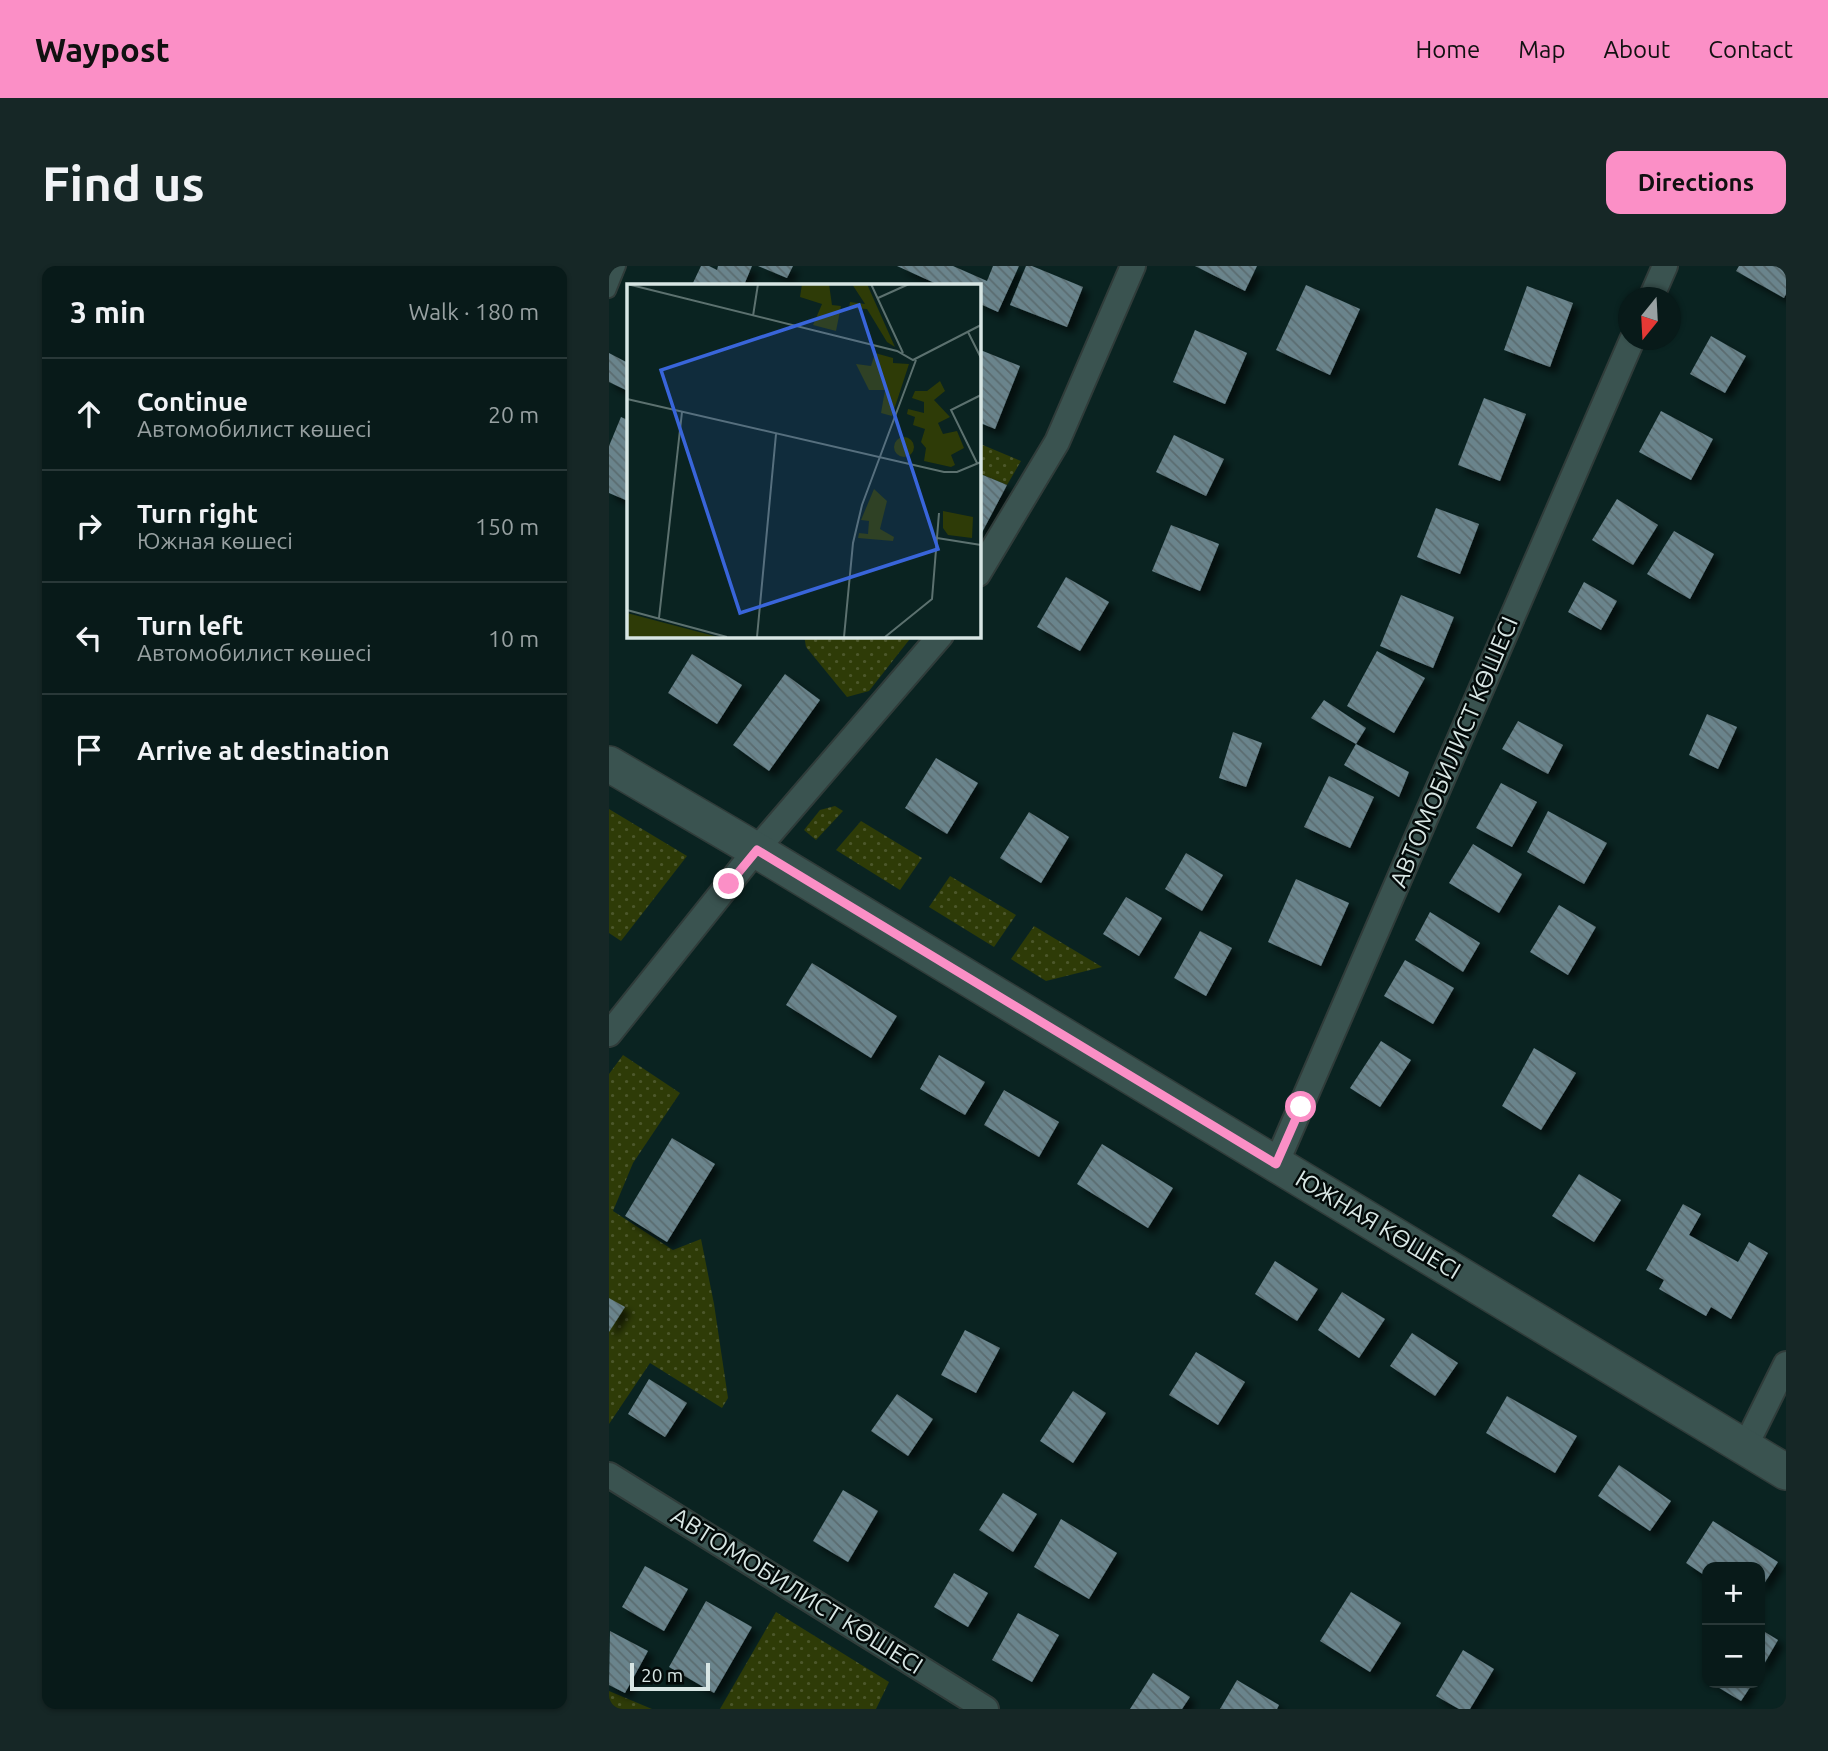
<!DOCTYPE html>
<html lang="en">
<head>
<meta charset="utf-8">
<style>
	body { margin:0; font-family:Ubuntu,sans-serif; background:#162726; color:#f1f3f6 }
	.controls { position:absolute; right:21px; bottom:21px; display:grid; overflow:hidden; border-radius:14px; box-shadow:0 2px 5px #0004 }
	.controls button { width:63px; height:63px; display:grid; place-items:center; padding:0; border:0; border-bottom:2px solid #293838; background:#081a19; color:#f1f3f6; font:35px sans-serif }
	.compass { position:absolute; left:1009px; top:21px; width:63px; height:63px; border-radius:50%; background:#081a19; box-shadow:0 2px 5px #0004; rotate:198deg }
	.scale { position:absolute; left:21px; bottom:18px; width:80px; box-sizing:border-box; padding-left:7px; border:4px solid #d8e6e4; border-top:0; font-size:19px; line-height:24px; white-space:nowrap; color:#d8e6e4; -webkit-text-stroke:5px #030a09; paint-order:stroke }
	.stop { position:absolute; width:21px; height:21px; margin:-16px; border:5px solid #fb8fc6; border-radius:50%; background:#fff }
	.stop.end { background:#fb8fc6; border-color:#fff; box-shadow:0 2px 7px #0008 }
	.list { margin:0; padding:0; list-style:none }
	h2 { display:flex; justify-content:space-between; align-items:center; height:91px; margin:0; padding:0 28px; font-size:30px }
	h2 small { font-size:23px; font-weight:400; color:#98a1a2 }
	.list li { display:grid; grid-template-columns:46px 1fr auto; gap:21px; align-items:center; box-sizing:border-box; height:112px; padding:0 28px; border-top:2px solid #293838 }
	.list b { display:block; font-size:26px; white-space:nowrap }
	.list p { margin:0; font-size:23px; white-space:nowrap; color:#98a1a2 }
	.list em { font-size:23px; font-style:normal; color:#98a1a2 }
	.icon { flex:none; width:38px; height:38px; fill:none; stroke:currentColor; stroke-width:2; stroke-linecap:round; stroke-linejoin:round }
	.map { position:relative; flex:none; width:1177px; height:1443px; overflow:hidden; border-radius:14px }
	header { display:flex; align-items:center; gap:42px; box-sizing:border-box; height:98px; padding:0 35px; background:#fb8fc6; color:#111 }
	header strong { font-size:33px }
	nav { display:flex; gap:38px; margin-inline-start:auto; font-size:24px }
	.intro { display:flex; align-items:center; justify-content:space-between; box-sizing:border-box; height:168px; padding:0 42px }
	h1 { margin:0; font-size:49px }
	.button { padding:18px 32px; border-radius:14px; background:#fb8fc6; color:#111; font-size:24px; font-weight:700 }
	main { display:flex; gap:42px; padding:0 42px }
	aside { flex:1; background:#081a19; border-radius:14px; box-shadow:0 2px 5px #0004 }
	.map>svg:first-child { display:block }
</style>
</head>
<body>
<header>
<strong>Waypost</strong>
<nav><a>Home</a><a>Map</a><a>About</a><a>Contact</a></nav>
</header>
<div class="intro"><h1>Find us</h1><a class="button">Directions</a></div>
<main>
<aside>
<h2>3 min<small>Walk · 180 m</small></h2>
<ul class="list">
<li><svg class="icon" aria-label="ahead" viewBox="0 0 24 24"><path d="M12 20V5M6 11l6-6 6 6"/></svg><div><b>Continue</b><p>Автомобилист көшесі</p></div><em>20 m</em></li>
<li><svg class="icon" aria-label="right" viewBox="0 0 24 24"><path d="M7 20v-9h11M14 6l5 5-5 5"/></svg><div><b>Turn right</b><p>Южная көшесі</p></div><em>150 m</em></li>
<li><svg class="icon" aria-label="left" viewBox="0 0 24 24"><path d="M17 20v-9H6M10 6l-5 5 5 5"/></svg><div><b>Turn left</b><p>Автомобилист көшесі</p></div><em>10 m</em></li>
<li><svg class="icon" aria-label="arrive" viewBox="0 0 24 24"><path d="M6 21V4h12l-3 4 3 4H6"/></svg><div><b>Arrive at destination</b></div></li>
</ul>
</aside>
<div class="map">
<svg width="1177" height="1443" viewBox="0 0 1177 1443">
	<defs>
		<pattern id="grass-dots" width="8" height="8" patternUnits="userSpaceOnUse" patternTransform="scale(1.75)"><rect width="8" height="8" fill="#2e3b07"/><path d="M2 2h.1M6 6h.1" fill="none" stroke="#4c572b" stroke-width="1.8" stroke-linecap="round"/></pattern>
		<pattern id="building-back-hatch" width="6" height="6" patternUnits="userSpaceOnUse" patternTransform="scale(1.75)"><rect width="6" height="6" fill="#6b848c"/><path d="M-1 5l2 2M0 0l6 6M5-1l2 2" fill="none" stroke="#5a6b6f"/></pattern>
		<filter id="shadow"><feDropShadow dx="6" dy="6" stdDeviation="3.5" flood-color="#0009"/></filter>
	</defs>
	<rect width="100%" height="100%" fill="#0a2321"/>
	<g fill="url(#grass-dots)">
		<polygon points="369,177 412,195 398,219 369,207"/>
		<polygon points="195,369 304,369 260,425 238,431 197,381"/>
		<polygon points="226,540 234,545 207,574 195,564 211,544"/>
		<polygon points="0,543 78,590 12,675 0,667"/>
		<polygon points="252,555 313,592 291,624 227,584"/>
		<polygon points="341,610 407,649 385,681 320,641"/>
		<polygon points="425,660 493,701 437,715 402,693"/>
		<polygon points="14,789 71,827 24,897 4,945 64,984 92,973 105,1038 119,1132 113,1142 41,1097 0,1158 0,808"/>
		<polygon points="167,1346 280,1416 267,1443 111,1443"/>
		<polygon points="0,1425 43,1443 0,1443"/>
	</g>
	<g fill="url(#building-back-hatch)" filter="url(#shadow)">
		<polygon points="92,0 100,0 108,4 109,0 143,0 135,19 83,19"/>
		<polygon points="149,0 184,0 178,12"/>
		<polygon points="288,0 344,0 378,15 384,0 410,0 389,46 369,37 369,19 330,19"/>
		<polygon points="417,0 423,0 474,21 458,61 401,39"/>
		<polygon points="586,0 648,0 636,25"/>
		<polygon points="1130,0 1177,0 1177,28 1175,32 1127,5"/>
		<polygon points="697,19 751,43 721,109 667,84"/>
		<polygon points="918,20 964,37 941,101 895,84"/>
		<polygon points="586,64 638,87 616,138 564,116"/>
		<polygon points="1102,70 1137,90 1116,127 1081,108"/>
		<polygon points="369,83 411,100 386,163 369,156"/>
		<polygon points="0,87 19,97 19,125 0,116"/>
		<polygon points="875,132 917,148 891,215 849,199"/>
		<polygon points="1052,145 1104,173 1082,214 1030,186"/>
		<polygon points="12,151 19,154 19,235 0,227 0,180"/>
		<polygon points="565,169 615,193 597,230 547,206"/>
		<polygon points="369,207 398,219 369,274"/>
		<polygon points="1008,233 1049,259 1024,299 983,274"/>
		<polygon points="827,242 870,258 851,308 808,291"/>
		<polygon points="562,259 610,278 591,325 543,305"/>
		<polygon points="1065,265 1105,288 1081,333 1038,308"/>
		<polygon points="457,311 500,336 471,385 428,361"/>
		<polygon points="975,316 1008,335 992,364 959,346"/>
		<polygon points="792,329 845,351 824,402 771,380"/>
		<polygon points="768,385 816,412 785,467 738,440"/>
		<polygon points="83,388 133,419 108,458 59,427"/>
		<polygon points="176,408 211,434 160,505 124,479"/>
		<polygon points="715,434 757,462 747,478 800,506 790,531 735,499 747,478 702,452"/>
		<polygon points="1098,448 1128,461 1109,503 1080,489"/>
		<polygon points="909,455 954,479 939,508 893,483"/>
		<polygon points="624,466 653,477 637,521 610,512"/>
		<polygon points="327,492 369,517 338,568 296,542"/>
		<polygon points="720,510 765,531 741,582 695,561"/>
		<polygon points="892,517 928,536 903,581 867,562"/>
		<polygon points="939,545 998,577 975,618 918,586"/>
		<polygon points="420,546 460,571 432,617 391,592"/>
		<polygon points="864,578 913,608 890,647 840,617"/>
		<polygon points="577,587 614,609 593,645 556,623"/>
		<polygon points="687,613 740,637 712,700 659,676"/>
		<polygon points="517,631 553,652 530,690 494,668"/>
		<polygon points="950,639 987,661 959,709 921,686"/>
		<polygon points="821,646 871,677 854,706 806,674"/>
		<polygon points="591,665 623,682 597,730 565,712"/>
		<polygon points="796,694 845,722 824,758 775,730"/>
		<polygon points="203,697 288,750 262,792 177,739"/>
		<polygon points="772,775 802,794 771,841 741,822"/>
		<polygon points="925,782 967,807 932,864 893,840"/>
		<polygon points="330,789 376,816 356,849 311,823"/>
		<polygon points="395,824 450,856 430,891 375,859"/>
		<polygon points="63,872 106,898 58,976 16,950"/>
		<polygon points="493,878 564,922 539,962 468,918"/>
		<polygon points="970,908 1012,934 985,976 943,950"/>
		<polygon points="1074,938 1092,948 1080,969 1129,996 1140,976 1159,987 1122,1053 1102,1041 1097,1050 1050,1023 1055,1014 1037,1004"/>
		<polygon points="666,995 709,1023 688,1055 646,1028"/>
		<polygon points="733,1026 776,1053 750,1092 709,1064"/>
		<polygon points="0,1032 16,1041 0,1066"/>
		<polygon points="356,1064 391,1082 367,1127 332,1109"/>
		<polygon points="803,1067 849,1097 826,1130 781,1100"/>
		<polygon points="587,1086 636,1116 609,1159 560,1129"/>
		<polygon points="40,1113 78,1137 56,1171 19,1148"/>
		<polygon points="464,1125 497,1147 464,1197 431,1175"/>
		<polygon points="288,1128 324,1153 299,1190 262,1165"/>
		<polygon points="898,1130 968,1170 946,1207 877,1167"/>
		<polygon points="1010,1199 1062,1235 1041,1265 989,1230"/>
		<polygon points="234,1224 269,1245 239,1296 204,1275"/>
		<polygon points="394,1227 428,1248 404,1286 370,1264"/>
		<polygon points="452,1253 508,1287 480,1333 425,1301"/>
		<polygon points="1104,1255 1169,1296 1151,1324 1151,1301 1098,1301 1098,1311 1077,1297"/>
		<polygon points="36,1300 79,1323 55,1365 13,1341"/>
		<polygon points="345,1307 379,1327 359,1361 325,1341"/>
		<polygon points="742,1326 792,1357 761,1406 711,1375"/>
		<polygon points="97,1335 143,1361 105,1427 60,1401"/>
		<polygon points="409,1347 450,1369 423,1416 383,1394"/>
		<polygon points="1151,1363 1169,1374 1151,1405"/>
		<polygon points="1,1365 39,1385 16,1427 0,1419"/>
		<polygon points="854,1384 885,1403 861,1443 850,1443 827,1430"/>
		<polygon points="544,1407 581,1431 573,1443 521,1443"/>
		<polygon points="628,1414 670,1439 668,1443 611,1443"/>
		<polygon points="1102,1417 1144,1417 1132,1435"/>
	</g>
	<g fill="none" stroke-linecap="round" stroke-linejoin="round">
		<defs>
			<polyline id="lane" points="0,25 10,0"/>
			<g id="street">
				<polyline points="1042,32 1056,0"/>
				<polyline points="369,308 448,176 524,0"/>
				<polyline points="0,768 147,584 332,369"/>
				<polyline points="667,898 1023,74"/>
				<polyline points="1136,1181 1177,1098"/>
				<polyline points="0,1209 377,1443"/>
			</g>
			<polyline id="secondary" points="0,498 147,584 1177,1206"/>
		</defs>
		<use href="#lane" stroke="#303c3a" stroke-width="16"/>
		<use href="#street" stroke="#303c3a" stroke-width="28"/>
		<use href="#secondary" stroke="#303c3a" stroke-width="38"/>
		<use href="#lane" stroke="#3a5350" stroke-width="12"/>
		<use href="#street" stroke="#3a5350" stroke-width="24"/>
		<use href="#secondary" stroke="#3a5350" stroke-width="35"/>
	</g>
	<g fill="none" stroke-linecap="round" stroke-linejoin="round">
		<polyline stroke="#fb8fc6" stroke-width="9" points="120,618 148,584 667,898 692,841"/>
	</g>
	<g text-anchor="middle" stroke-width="5" stroke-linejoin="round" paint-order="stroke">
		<g font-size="24" fill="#d8e6e4" stroke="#030a09">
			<text transform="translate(845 486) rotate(-67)" y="8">АВТОМОБИЛИСТ КӨШЕСІ</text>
			<text transform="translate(769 959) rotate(31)" y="8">ЮЖНАЯ КӨШЕСІ</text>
			<text transform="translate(188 1325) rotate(32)" y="8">АВТОМОБИЛИСТ КӨШЕСІ</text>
		</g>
	</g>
	<g transform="translate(18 18)">
		<rect width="354" height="354" fill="#0a2321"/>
		<path d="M175,0H202L205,21L214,22L209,47L186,41L195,20L173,13ZM225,0H240L268,63L260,58L240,25L222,24L223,18L238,20ZM248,69L266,74V79L282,80L265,132L254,129L258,106H242L229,80L244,82ZM313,97L318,107L307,116L323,133L311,139L316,150L330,147L337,164L324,171L328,181L324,183L297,177L299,164L294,158L298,145L286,141L288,133L280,130L281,125L297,129V118L285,114L288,107H300ZM267 163a10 10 0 1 1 20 0a10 10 0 1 1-20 0ZM247,205L260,217L253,245L267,253L266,257L231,254L232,249L241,250L242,237L234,236ZM316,227L346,233L345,254L321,251L316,244ZM0,329L91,353H0Z" fill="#2e3b07"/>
		<path fill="none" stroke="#5c716f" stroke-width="2" d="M0,0L270,67L286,76L354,41M244,0L276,69M251,14L282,0M126,32L131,0M341,48L354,74M0,115L317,188H330L354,178M350,179L324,126L354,111M310,254L354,261M0,326L100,353M32,334L55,128M130,353L149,150M217,353L226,259L235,221L289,76M258,353L305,315L312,229"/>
		<path fill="#3965da" fill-opacity="0.15" stroke="#3965da" stroke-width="3.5" d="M232,21L311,265L113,329L34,86Z"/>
		<rect width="354" height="354" fill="none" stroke="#d8e6e4" stroke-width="3.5"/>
	</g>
</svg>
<div class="controls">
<button>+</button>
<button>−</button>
</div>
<svg class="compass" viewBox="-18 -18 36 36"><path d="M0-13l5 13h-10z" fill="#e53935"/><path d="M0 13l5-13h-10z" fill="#98a1a2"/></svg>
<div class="scale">20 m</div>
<div class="stop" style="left:692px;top:841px"></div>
<div class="stop end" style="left:120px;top:618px"></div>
</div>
</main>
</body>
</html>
